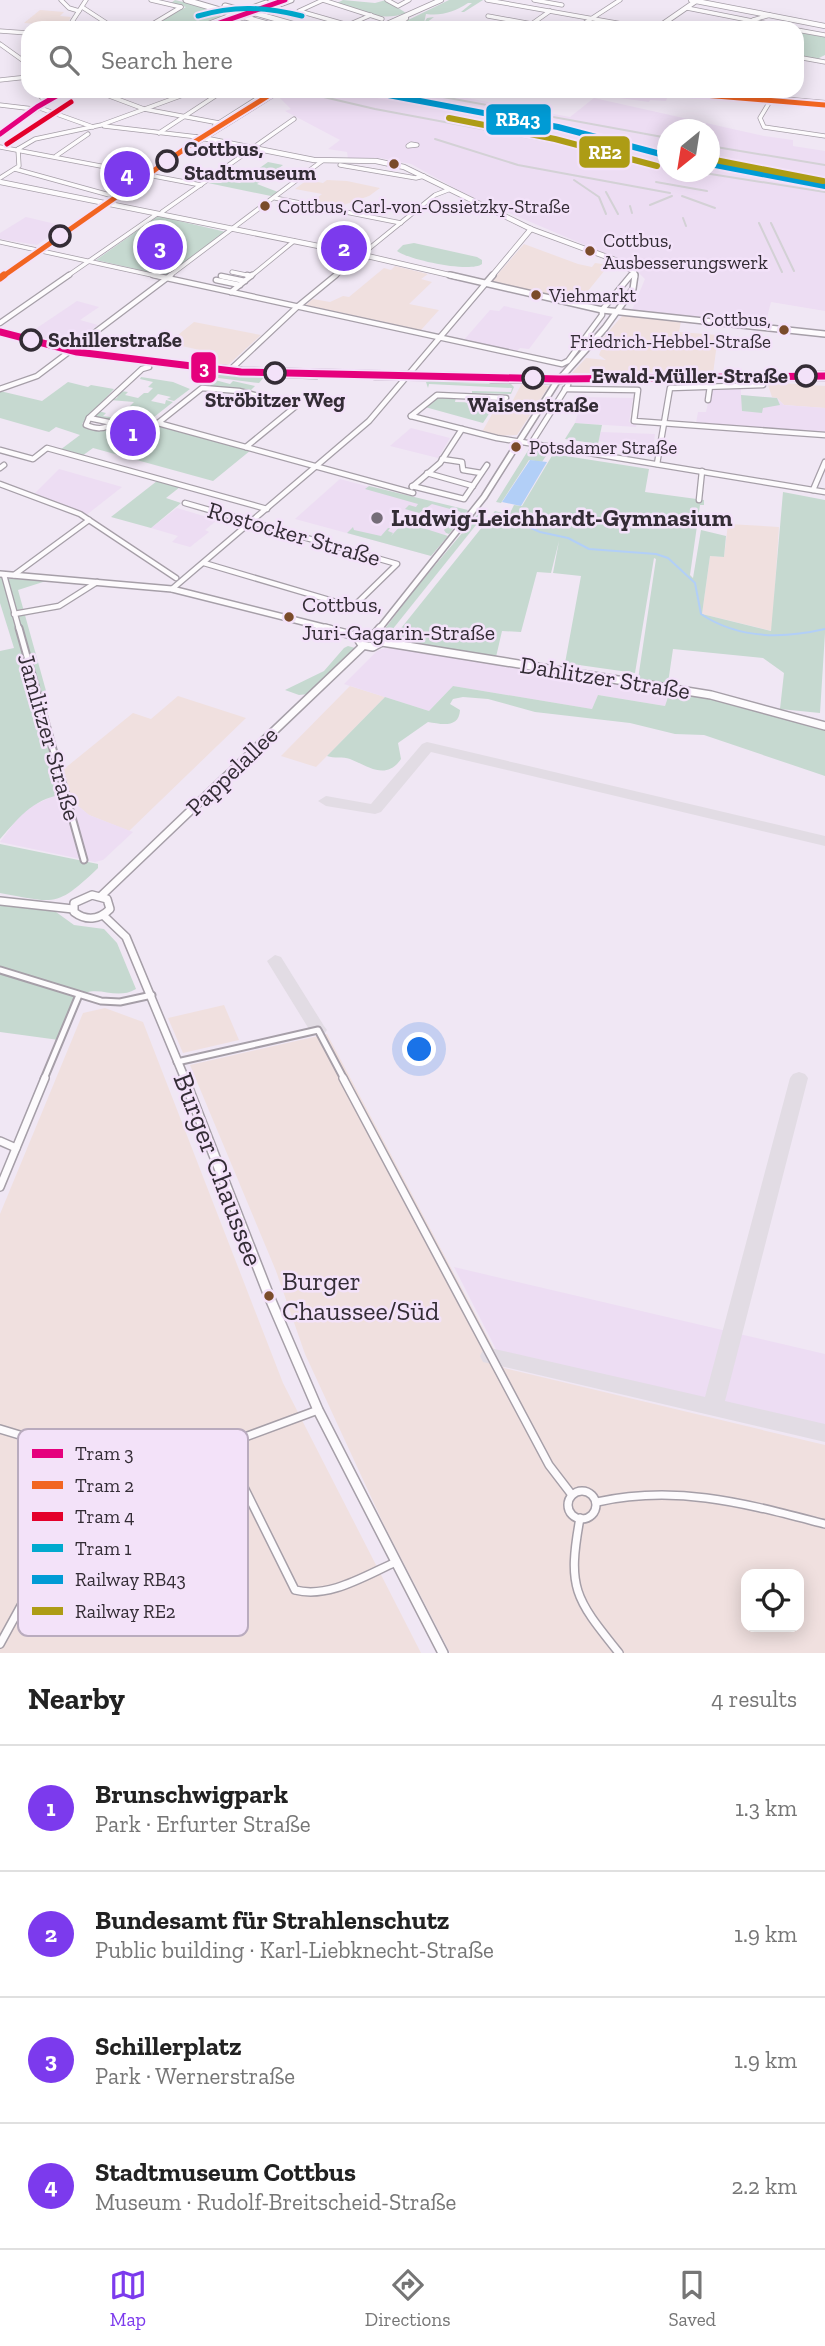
<!DOCTYPE html>
<html lang="en">
<head>
<meta charset="utf-8">
<style>
	body { margin:0; font-family:"Zilla Slab",serif; background:#f6f6f6; color:#222 }
	.controls { position:absolute; right:21px; bottom:21px; display:grid; overflow:hidden; border-radius:14px; box-shadow:0 4px 18px #0003 }
	.controls button { width:63px; height:63px; display:grid; place-items:center; padding:0; border:0; border-bottom:2px solid #e0e0e0; background:#fff; color:#222; font:35px sans-serif }
	.compass { position:absolute; left:657px; top:119px; width:63px; height:63px; border-radius:50%; background:#fff; box-shadow:0 4px 18px #0003; rotate:210deg }
	.you { position:absolute; left:420px; top:1050px; width:24px; height:24px; margin:-18px; border:5px solid #fff; border-radius:50%; background:#1a73e8; box-shadow:0 0 0 10px #1a73e833 }
	.badge { display:grid; place-items:center; width:46px; height:46px; border-radius:50%; background:#7c3aed; color:#fff; font-size:23px; font-weight:700 }
	.pin { position:absolute; translate:-50% -50%; border:4px solid #fff; box-shadow:0 2px 7px #0006 }
	.list { margin:0; padding:0; list-style:none }
	h2 { display:flex; justify-content:space-between; align-items:center; height:91px; margin:0; padding:0 28px; font-size:30px }
	h2 small { font-size:23px; font-weight:400; color:#767676 }
	.list li { display:grid; grid-template-columns:46px 1fr auto; gap:21px; align-items:center; box-sizing:border-box; height:126px; padding:0 28px; border-top:2px solid #e0e0e0 }
	.list b { display:block; font-size:26px; white-space:nowrap }
	.list p { margin:0; font-size:23px; white-space:nowrap; color:#767676 }
	.list em { font-size:23px; font-style:normal; color:#767676 }
	.icon { flex:none; width:38px; height:38px; fill:none; stroke:currentColor; stroke-width:2; stroke-linecap:round; stroke-linejoin:round }
	.map { position:relative; flex:none; width:825px; height:1653px; overflow:hidden }
	.search { position:absolute; background:#fff; box-shadow:0 4px 18px #0003; left:21px; right:21px; top:21px; height:77px; display:flex; align-items:center; gap:18px; box-sizing:border-box; padding:0 24px; border-radius:21px; color:#767676; font-size:26px }
	.sheet { height:595px; background:#fff }
	nav { display:flex; justify-content:space-around; align-items:center; box-sizing:border-box; height:98px; border-top:2px solid #e0e0e0; background:#fff; font-size:19px; color:#767676 }
	nav a { display:grid; justify-items:center; gap:4px }
	nav .on { color:#7c3aed }
	.map>svg:first-child { display:block }
</style>
</head>
<body>
<div class="map">
<svg width="825" height="1653" viewBox="0 0 825 1653">
	<rect width="100%" height="100%" fill="#f0e7f4"/>
	<g fill="#f0e0df" fill-rule="evenodd">
		<polygon points="40,10 64,12 60,16 71,17 66,26 24,23"/>
		<polygon points="307,180 323,183 327,180 347,181 380,188 369,196 335,208 311,203 322,194 295,189"/>
		<polygon points="524,244 578,264 592,267 595,263 609,265 579,302 491,282"/>
		<polygon points="395,266 428,274 421,279 432,282 409,304 439,310 421,330 306,305 313,299 330,302 343,296 349,297 384,268 391,270"/>
		<polygon points="623,315 681,321 679,332 718,335 713,374 572,373 586,358 606,360 599,355 601,350 620,349 615,348 617,342 601,340"/>
		<polygon points="194,322 261,335 227,366 196,363 209,352 168,343"/>
		<polygon points="767,382 825,386 825,408 784,405 777,398 772,397"/>
		<polygon points="522,383 549,386 517,435 497,436 482,432 500,400 513,400"/>
		<polygon points="728,524 779,527 772,631 702,614 710,556 724,557"/>
		<polygon points="350,686 385,697 316,767 281,756"/>
		<polygon points="178,696 246,718 129,831 89,815 71,800 64,769 133,713 151,719"/>
		<polygon points="224,1005 239,1040 183,1053 168,1018"/>
		<polygon points="105,1008 143,1022 283,1383 421,1653 0,1653 0,1214 83,1013"/>
		<path d="M327,1034L504,1368L825,1445V1653H450L384,1525L305,1354L276,1271L190,1065ZM746,1574H799V1627H746Z"/>
	</g>
	<g fill="#edddf3" fill-rule="evenodd">
		<path d="M259,91H429L570,117L594,98L764,136L793,140V146L825,151V311L771,302L765,325L632,310L645,279L630,264L471,197L411,164L380,158L348,159L347,152L328,149L340,140L285,111L291,109L278,96ZM668,130H710V172H668Z"/>
		<polygon points="599,91 669,91 770,99 669,92 666,101 650,100 649,102 598,95"/>
		<polygon points="26,217 64,226 37,245 0,239 0,233"/>
		<polygon points="77,301 99,307 80,320 98,325 80,338 69,335 57,344 25,336"/>
		<polygon points="504,306 553,317 529,349 520,348 516,352 463,341 490,310 499,311"/>
		<polygon points="741,389 741,395 777,398 784,405 825,408 825,433 696,423 698,412 706,412 711,390"/>
		<polygon points="583,397 633,398 629,422 637,423 636,427 575,423"/>
		<polygon points="411,428 450,438 438,458 390,446"/>
		<polygon points="601,432 655,434 653,450 598,441"/>
		<polygon points="59,469 122,487 85,516 35,493"/>
		<polygon points="340,479 418,500 465,510 428,555 295,519"/>
		<polygon points="177,508 217,520 205,530 209,532 190,547 172,542 178,536 151,528"/>
		<polygon points="388,647 670,691 665,706 598,695 592,709 453,686 429,711 344,684 377,651"/>
		<polygon points="63,794 66,801 71,800 89,815 133,832 103,860 95,862 0,842 24,810 53,796"/>
		<polygon points="454,1267 825,1354 825,1441 504,1365"/>
	</g>
	<g fill="#c6d9d0">
		<polygon points="175,0 222,11 220,16 225,16 194,28 160,23 158,25 170,28 150,27 186,7 171,3"/>
		<path d="M343,0L375,3L386,0L406,13C381,22 363,12 337,3Z"/>
		<path d="M449,0H483L464,12H461L472,3H468C454,12 442,16 426,14L424,23L427,18L434,17L426,23L434,25L432,26L406,21Z"/>
		<polygon points="797,32 825,37 825,55 819,58 821,59 797,56"/>
		<polygon points="268,162 283,165 257,184 278,192 271,196 208,183 221,183 226,180 240,183 244,179 231,175 232,173 250,175"/>
		<polygon points="158,216 226,232 166,276 96,260"/>
		<path d="M414,243L477,257L482,260V264C470,273 409,260 397,251L403,245Z"/>
		<polygon points="197,370 264,377 259,383 195,375 191,378 212,383 215,380 230,384 233,381 255,386 251,390 203,385 189,378"/>
		<polygon points="141,377 173,382 190,389 174,401 167,399 171,397 158,394 151,401 165,404 166,400 173,402 149,421 145,420 149,417 136,414 128,421 142,424 144,421 251,450 213,481 93,448 82,456 60,450 80,435 56,427 49,432 0,418 0,391 42,401 68,382 88,387 91,385 114,389 82,424 106,431 115,421 93,416 98,411 106,413 103,416 116,418 122,413 127,414 133,409 129,407 134,402 110,400 117,398 118,395 116,395 121,391 128,392 125,395 138,398 144,393 148,393 153,388 148,387 153,382 140,379"/>
		<polygon points="439,379 511,382 456,383 511,384 514,387 511,394 472,393 472,391 511,392 512,388 429,384 428,388 426,382 430,382 422,380"/>
		<polygon points="741,395 777,398 780,405 763,408 762,413 742,411"/>
		<polygon points="437,397 456,397 455,402 496,403 483,423 425,407"/>
		<polygon points="575,423 602,425 598,444 565,439"/>
		<polygon points="529,449 548,453 542,462 529,460 501,503 496,502"/>
		<polygon points="553,454 649,469 645,492 704,500 704,505 700,505 690,575 693,578 701,530 726,536 724,557 710,556 702,614 771,631 783,492 825,500 825,633 820,713 780,709 784,673 763,658 673,649 668,683 638,679 656,559 654,558 635,673 565,663 581,576 553,573 559,541 551,573 537,572 521,632 502,631 496,657 396,641 394,637 495,511 509,515 514,505 522,506"/>
		<polygon points="157,481 180,487 166,498 181,503 151,528 111,517"/>
		<polygon points="369,486 468,510 449,534 446,533 444,530 461,512 432,504 419,513 405,509 409,505 416,507 418,504 365,489"/>
		<polygon points="479,513 484,515 392,630 384,630 415,589"/>
		<polygon points="404,522 448,536 431,556 347,533 353,527 354,530 381,536 388,528 390,528 388,531 393,533 391,536"/>
		<path d="M0,578L46,581L18,590L48,698L42,700L69,793C34,798 22,814 0,839V651L14,648L0,603Z"/>
		<polygon points="348,646 355,648 309,694 299,695 285,690 324,671 344,648"/>
		<path d="M453,686L592,709L598,695L665,706L670,691L710,698L825,729V776L704,735L675,734L630,723L535,712L488,699L463,697L453,699L450,704L460,710C459,729 441,724 428,722L398,743L401,759C386,781 368,766 350,759C343,756 334,759 327,756L385,697L429,711Z"/>
		<path d="M0,844L98,864V868C56,908 56,903 0,893Z"/>
		<path d="M0,903L56,912L74,925L104,929L117,943L136,989C117,1000 102,987 85,993L0,967Z"/>
		<polygon points="0,970 79,995 59,1040 0,1032"/>
	</g>
	<polygon fill="#b2cff7" points="530,460 547,462 521,506 502,502"/>
	<g fill="none" stroke-linecap="round" stroke-linejoin="round">
		<path stroke="#b2cff7" stroke-width="2" d="M499,514L540,532L568,538L589,549L656,554L668,558L695,583L701,614C738,639 782,639 825,629"/>
		<g fill="#e2dce4" fill-rule="evenodd">
			<polygon points="427,742 825,836 825,846 431,752 381,812 375,814 326,806 318,801 326,796 371,804 422,744"/>
			<polygon points="275,955 281,957 324,1026 327,1030 324,1034 312,1034 267,961"/>
			<polygon points="799,1072 805,1074 808,1078 725,1401 825,1424 825,1442 483,1362 480,1356 483,1350 490,1348 705,1397 790,1078 793,1074"/>
		</g>
		<defs>
			<g id="street-far3">
				<polyline points="61,0 69,8 79,11"/>
				<polyline points="151,0 181,7"/>
				<polyline points="323,0 299,11 348,25 371,15"/>
				<polyline points="323,0 382,19"/>
				<polyline points="387,0 398,6 409,0"/>
				<polyline points="487,0 645,28"/>
				<polyline points="534,0 562,5"/>
				<polyline points="82,7 108,24 147,28"/>
				<polyline points="687,8 788,28"/>
				<polyline points="488,16 532,24"/>
				<polyline points="400,22 433,28"/>
				<polyline points="68,28 86,0"/>
				<polyline points="146,28 181,7"/>
				<polyline points="526,28 550,11"/>
				<polyline points="577,28 620,0"/>
				<polyline points="742,28 753,20 770,15"/>
				<polyline points="797,30 825,35"/>
				<polyline points="0,31 28,33"/>
				<polyline points="0,44 28,64"/>
				<polyline points="797,57 825,62"/>
				<polyline points="0,80 28,77"/>
				<polyline points="39,91 41,97 48,99"/>
				<polyline points="96,91 144,109 219,123"/>
				<polyline points="239,91 242,93"/>
				<polyline points="772,98 760,118 764,127 825,136"/>
				<polyline points="0,105 34,109"/>
				<polyline points="37,107 93,127"/>
				<polyline points="104,126 198,137"/>
				<polyline points="159,133 223,91"/>
				<polygon points="411,144 417,145 408,146"/>
				<polyline points="0,147 201,185"/>
				<polyline points="18,149 35,139 101,125 194,91"/>
				<polyline points="56,156 88,134"/>
				<polyline points="340,165 416,178 424,176"/>
				<polyline points="15,169 113,196"/>
				<polyline points="0,178 19,166 18,149"/>
				<polyline points="275,198 401,223"/>
				<polyline points="162,212 294,119"/>
				<polyline points="0,242 161,277"/>
				<polyline points="232,272 251,276"/>
				<polyline points="221,276 225,277"/>
				<polyline points="66,277 157,214"/>
				<polyline points="168,277 322,161"/>
				<polyline points="250,277 294,241"/>
				<polyline points="334,277 435,195 448,190"/>
				<polyline points="630,277 634,272"/>
			</g>
			<g id="street-far2">
				<polyline points="153,275 562,364 568,361 602,315 602,310 631,275"/>
				<polyline points="247,275 251,276"/>
				<polyline points="221,276 245,281"/>
				<polyline points="216,280 240,285"/>
				<polyline points="231,292 252,275"/>
				<polyline points="0,323 69,275"/>
				<polyline points="0,333 80,353 242,370 561,378 825,374"/>
				<polyline points="230,370 297,307 336,275"/>
				<polyline points="235,373 316,376"/>
				<polyline points="375,377 442,378"/>
				<polyline points="777,378 825,378"/>
				<polyline points="491,380 561,381"/>
				<polyline points="0,389 37,376 171,275"/>
				<polyline points="565,389 638,390 634,421 825,435"/>
				<polyline points="708,400 710,386"/>
				<polyline points="411,416 497,438 825,492"/>
				<polyline points="411,416 437,395 506,398"/>
				<polyline points="89,418 142,369 149,367"/>
				<path d="M89,418L113,423C104,430 96,429 86,425Z"/>
				<polyline points="158,423 413,493"/>
				<polyline points="158,423 202,388 239,391 296,406"/>
				<polyline points="532,442 568,385"/>
				<polyline points="246,447 296,406"/>
				<polyline points="0,450 33,459 47,448 267,509"/>
				<polyline points="442,459 462,462 463,470 481,473"/>
				<polyline points="657,464 670,388 763,385"/>
				<polyline points="0,468 4,465"/>
				<polyline points="427,473 473,486"/>
				<polyline points="0,484 80,514 176,578"/>
				<polyline points="412,486 464,499 487,465"/>
				<polyline points="412,487 440,463 462,429"/>
				<polyline points="813,490 825,462"/>
				<polyline points="699,500 702,471"/>
				<polyline points="185,503 397,564 353,607 204,563"/>
				<polyline points="4,575 19,629"/>
				<polyline points="14,575 89,520"/>
				<polyline points="172,589 369,421 486,283"/>
				<polyline points="14,614 59,606 97,582"/>
			</g>
			<g id="street-far1">
				<polyline points="19,628 84,860"/>
				<polyline points="0,970 101,1001 120,1002 152,995"/>
				<polyline points="177,1062 318,1030 344,1079"/>
				<polyline points="44,1079 79,995"/>
			</g>
			<g id="street">
				<polyline points="343,1078 549,1465 572,1495"/>
				<polyline points="0,1141 16,1148"/>
				<polyline points="0,1187 45,1078"/>
				<polyline points="0,1429 119,1465 150,1468 199,1454 318,1410"/>
				<path d="M223,1445L295,1590C329,1599 366,1575 396,1562"/>
				<circle cx="582" cy="1505" r="14"/>
				<path d="M597,1502C678,1484 747,1504 825,1524"/>
				<path d="M580,1518C567,1589 575,1598 619,1653"/>
				<polyline points="0,1644 101,1460"/>
			</g>
			<g id="secondary-far3">
				<polyline points="691,0 825,26"/>
				<polyline points="251,12 307,28"/>
				<polyline points="217,26 244,17 283,28"/>
				<polyline points="198,28 240,12"/>
				<polyline points="378,28 441,0"/>
				<polyline points="390,28 406,18"/>
				<polyline points="657,28 696,1"/>
				<polyline points="686,91 825,103"/>
				<polyline points="215,126 270,91"/>
				<polyline points="0,133 64,91"/>
				<polyline points="198,137 314,160 376,161 404,167 531,229 618,261 634,272 635,277"/>
				<polyline points="0,182 363,255 458,277"/>
				<polyline points="2,277 183,151 279,91"/>
				<polyline points="491,277 531,229"/>
			</g>
			<g id="secondary-far2">
				<polyline points="450,275 602,310 825,334"/>
				<polyline points="0,278 4,275"/>
				<polyline points="486,283 493,275"/>
				<polyline points="0,574 172,589 331,629"/>
				<polyline points="379,629 484,497 556,383 605,328 633,289 635,275"/>
			</g>
			<g id="secondary-far1">
				<polyline points="325,628 359,637"/>
				<polygon points="365,634 378,635 382,642 373,647 362,645 358,639"/>
				<polyline points="375,634 380,628"/>
				<polyline points="382,642 711,695 825,726"/>
				<path d="M92,895L107,899L110,909C99,920 86,921 74,912V903Z"/>
				<polyline points="101,896 363,646"/>
				<polyline points="0,901 73,909"/>
				<polyline points="104,916 126,937 185,1079"/>
			</g>
			<polyline id="secondary" points="184,1078 269,1296 318,1410 443,1653"/>
			<g id="primary">
				<polyline points="186,0 244,17 291,0"/>
				<polyline points="225,6 244,11 266,3"/>
			</g>
		</defs>
		<use href="#street-far3" stroke="#a69fa8" stroke-width="5"/>
		<use href="#street-far2" stroke="#a69fa8" stroke-width="7"/>
		<use href="#street-far1" stroke="#a69fa8" stroke-width="9"/>
		<use href="#street" stroke="#a69fa8" stroke-width="10"/>
		<use href="#secondary-far3" stroke="#a69fa8" stroke-width="6"/>
		<use href="#secondary-far2" stroke="#a69fa8" stroke-width="8"/>
		<use href="#secondary-far1" stroke="#a69fa8" stroke-width="10"/>
		<use href="#secondary" stroke="#a69fa8" stroke-width="12"/>
		<use href="#primary" stroke="#a69fa8" stroke-width="7"/>
		<use href="#street-far3" stroke="#fdfbfd" stroke-width="3.5"/>
		<use href="#street-far2" stroke="#fdfbfd" stroke-width="4.5"/>
		<use href="#street-far1" stroke="#fdfbfd" stroke-width="5"/>
		<use href="#street" stroke="#fdfbfd" stroke-width="7"/>
		<use href="#secondary-far3" stroke="#fdfbfd" stroke-width="4.5"/>
		<use href="#secondary-far2" stroke="#fdfbfd" stroke-width="5"/>
		<use href="#secondary-far1" stroke="#fdfbfd" stroke-width="7"/>
		<use href="#secondary" stroke="#fdfbfd" stroke-width="9"/>
		<use href="#primary" stroke="#fdfbfd" stroke-width="5"/>
		<polyline stroke="#d3d1d5" stroke-width="2" points="605,378 615,379"/>
		<g stroke="#d3d1d5" stroke-width="2">
			<polyline points="99,23 107,28"/>
			<polyline points="298,91 375,109 668,164"/>
			<polyline points="410,91 668,138"/>
			<polyline points="435,139 518,165 670,193"/>
			<polyline points="710,146 825,165"/>
			<polyline points="698,172 825,192"/>
			<polyline points="574,180 599,197 606,214"/>
			<polyline points="656,182 707,191"/>
			<polyline points="606,192 618,214"/>
			<polyline points="682,196 715,208"/>
			<polyline points="650,205 672,196"/>
			<polyline points="630,206 632,213"/>
			<polyline points="683,218 686,226"/>
			<polyline points="759,223 782,272"/>
			<polyline points="771,223 794,271"/>
			<polyline points="647,261 650,268"/>
		</g>
		<defs>
			<g id="rail-1">
				<polyline points="367,91 558,127 668,156"/>
				<polyline points="710,164 825,186"/>
			</g>
			<g id="rail-2">
				<polyline points="449,118 555,139 657,166"/>
				<polyline points="710,159 823,181"/>
			</g>
		</defs>
		<use href="#rail-1" stroke="#f3e2f9" stroke-width="10"/>
		<use href="#rail-2" stroke="#f3e2f9" stroke-width="10"/>
		<use href="#rail-1" stroke="#009bd5" stroke-width="6"/>
		<use href="#rail-2" stroke="#ad9c15" stroke-width="6"/>
		<defs>
			<g id="tram-1-far1">
				<polyline points="205,28 285,0"/>
				<polyline points="0,134 37,107 65,91"/>
			</g>
			<polyline id="tram-1" points="0,332 77,352 241,372 560,379 825,376"/>
			<g id="tram-2-far1">
				<polyline points="655,91 825,105"/>
				<polyline points="2,277 196,141 276,91"/>
			</g>
			<polyline id="tram-2" points="0,278 4,275"/>
			<polyline id="tram-3" points="7,144 71,102"/>
			<path id="tram-4" d="M198,16C235,5 265,7 302,16"/>
		</defs>
		<use href="#tram-1-far1" stroke="#f3e2f9" stroke-width="9"/>
		<use href="#tram-1" stroke="#f3e2f9" stroke-width="11"/>
		<use href="#tram-2-far1" stroke="#f3e2f9" stroke-width="9"/>
		<use href="#tram-2" stroke="#f3e2f9" stroke-width="11"/>
		<use href="#tram-3" stroke="#f3e2f9" stroke-width="9"/>
		<use href="#tram-4" stroke="#f3e2f9" stroke-width="9"/>
		<use href="#tram-1-far1" stroke="#e5007d" stroke-width="5"/>
		<use href="#tram-1" stroke="#e5007d" stroke-width="7"/>
		<use href="#tram-2-far1" stroke="#f26522" stroke-width="5"/>
		<use href="#tram-2" stroke="#f26522" stroke-width="7"/>
		<use href="#tram-3" stroke="#e4002b" stroke-width="5"/>
		<use href="#tram-4" stroke="#00a9ce" stroke-width="5"/>
	</g>
	<g fill="#f3e2f9" stroke="#332c35" stroke-width="3.5">
		<circle cx="167" cy="161" r="10"/>
		<circle cx="60" cy="236" r="10"/>
		<circle cx="31" cy="340" r="10"/>
		<circle cx="275" cy="373" r="10"/>
		<circle cx="806" cy="376" r="10"/>
		<circle cx="533" cy="378" r="10"/>
	</g>
	<g fill="#7a4b2a" stroke="#f3e2f9" stroke-width="2.5">
		<circle cx="394" cy="164" r="6"/>
		<circle cx="265" cy="206" r="6"/>
		<circle cx="590" cy="251" r="6"/>
		<circle cx="536" cy="295" r="6"/>
		<circle cx="784" cy="330" r="6"/>
		<circle cx="516" cy="447" r="6"/>
		<circle cx="289" cy="617" r="6"/>
		<circle cx="269" cy="1296" r="6"/>
	</g>
	<circle fill="#756d78" stroke="#f3e2f9" stroke-width="2.5" cx="377" cy="518" r="7"/>
	<g text-anchor="middle" stroke-width="5" stroke-linejoin="round" paint-order="stroke">
		<g font-size="19" fill="#332c35" stroke="#f3e2f9" text-anchor="start">
			<text x="278" y="213">Cottbus, Carl-von-Ossietzky-Straße</text>
			<text x="603" y="247">Cottbus,<tspan x="603" dy="22">Ausbesserungswerk</tspan></text>
			<text x="549" y="302">Viehmarkt</text>
			<text x="771" y="326" text-anchor="end">Cottbus,<tspan x="771" dy="22">Friedrich-Hebbel-Straße</tspan></text>
			<text x="529" y="454">Potsdamer Straße</text>
		</g>
		<g font-size="21" font-weight="bold" fill="#332c35" stroke="#f3e2f9" text-anchor="start">
			<text x="184" y="156">Cottbus,<tspan x="184" dy="24">Stadtmuseum</tspan></text>
			<text x="48" y="347">Schillerstraße</text>
			<text x="788" y="383" text-anchor="end">Ewald-Müller-Straße</text>
			<text x="275" y="407" text-anchor="middle">Ströbitzer Weg</text>
			<text x="533" y="412" text-anchor="middle">Waisenstraße</text>
		</g>
		<g font-size="22" fill="#332c35" stroke="#f3e2f9" text-anchor="start">
			<text x="302" y="612">Cottbus,<tspan x="302" dy="28">Juri-Gagarin-Straße</tspan></text>
		</g>
		<g font-size="24" font-weight="bold" fill="#332c35" stroke="#f3e2f9" text-anchor="start">
			<text x="391" y="526">Ludwig-Leichhardt-Gymnasium</text>
		</g>
		<g font-size="24" fill="#332c35" stroke="#f3e2f9">
			<text transform="translate(294 534) rotate(16)" y="8">Rostocker Straße</text>
			<text transform="translate(605 678) rotate(9)" y="8">Dahlitzer Straße</text>
			<text transform="translate(49 737) rotate(74)" y="8">Jamlitzer Straße</text>
			<text transform="translate(232 771) rotate(-44)" y="8">Pappelallee</text>
		</g>
		<g font-size="26" fill="#332c35" stroke="#f3e2f9" text-anchor="start">
			<text x="282" y="1290">Burger<tspan x="282" dy="30">Chaussee/Süd</tspan></text>
		</g>
		<g font-size="28" fill="#332c35" stroke="#f3e2f9">
			<text transform="translate(219 1169) rotate(69)" y="10">Burger Chaussee</text>
		</g>
	</g>
	<rect x="18" y="1429" width="230" height="207" rx="10" fill="#f3e2f9" stroke="#b9abbe" stroke-width="2"/>
	<rect x="32" y="1449" width="31" height="9" fill="#e5007d"/>
	<rect x="32" y="1481" width="31" height="8" fill="#f26522"/>
	<rect x="32" y="1512" width="31" height="9" fill="#e4002b"/>
	<rect x="32" y="1544" width="31" height="8" fill="#00a9ce"/>
	<rect x="32" y="1575" width="31" height="9" fill="#009bd5"/>
	<rect x="32" y="1607" width="31" height="8" fill="#ad9c15"/>
	<g font-size="19" fill="#332c35">
		<text x="75" y="1460">Tram 3</text>
		<text x="75" y="1492">Tram 2</text>
		<text x="75" y="1523">Tram 4</text>
		<text x="75" y="1555">Tram 1</text>
		<text x="75" y="1586">Railway RB43</text>
		<text x="75" y="1618">Railway RE2</text>
	</g>
	<g stroke="#f3e2f9" stroke-width="2.5">
		<rect x="485" y="103" width="67" height="33" rx="7" fill="#009bd5"/>
		<rect x="578" y="135" width="53" height="34" rx="7" fill="#ad9c15"/>
		<rect x="190" y="351" width="27" height="33" rx="7" fill="#e5007d"/>
	</g>
	<g font-size="19" text-anchor="middle" font-weight="bold" fill="#fff">
		<text x="518" y="126">RB43</text>
		<text x="605" y="159">RE2</text>
		<text x="204" y="374">3</text>
	</g>
</svg>
<div class="controls">
<button><svg class="icon" aria-label="locate" viewBox="0 0 24 24"><circle cx="12" cy="12" r="6"/><path d="M12 2v4M12 18v4M2 12h4M18 12h4"/></svg></button>
</div>
<svg class="compass" viewBox="-18 -18 36 36"><path d="M0-13l5 13h-10z" fill="#e53935"/><path d="M0 13l5-13h-10z" fill="#767676"/></svg>
<div class="you"></div>
<div class="pin badge" style="left:133px;top:433px">1</div>
<div class="pin badge" style="left:344px;top:248px">2</div>
<div class="pin badge" style="left:160px;top:247px">3</div>
<div class="pin badge" style="left:127px;top:174px">4</div>
<div class="search"><svg class="icon" aria-label="search" viewBox="0 0 24 24"><circle cx="10" cy="10" r="6"/><path d="M15 15l6 6"/></svg>Search here</div>
</div>
<section class="sheet">
<h2>Nearby<small>4 results</small></h2>
<ul class="list">
<li><span class="badge">1</span><div><b>Brunschwigpark</b><p>Park · Erfurter Straße</p></div><em>1.3 km</em></li>
<li><span class="badge">2</span><div><b>Bundesamt für Strahlenschutz</b><p>Public building · Karl-Liebknecht-Straße</p></div><em>1.9 km</em></li>
<li><span class="badge">3</span><div><b>Schillerplatz</b><p>Park · Wernerstraße</p></div><em>1.9 km</em></li>
<li><span class="badge">4</span><div><b>Stadtmuseum Cottbus</b><p>Museum · Rudolf-Breitscheid-Straße</p></div><em>2.2 km</em></li>
</ul>
</section>
<nav>
<a class="on"><svg class="icon" aria-label="map" viewBox="0 0 24 24"><path d="M3 6l6-2 6 2 6-2v14l-6 2-6-2-6 2zM9 4v14M15 6v14"/></svg>Map</a>
<a><svg class="icon" aria-label="directions" viewBox="0 0 24 24"><path d="M12 3l9 9-9 9-9-9zM9 14v-3h6M13 9l2 2-2 2"/></svg>Directions</a>
<a><svg class="icon" aria-label="saved" viewBox="0 0 24 24"><path d="M7 4h10v16l-5-4-5 4z"/></svg>Saved</a>
</nav>
</body>
</html>
